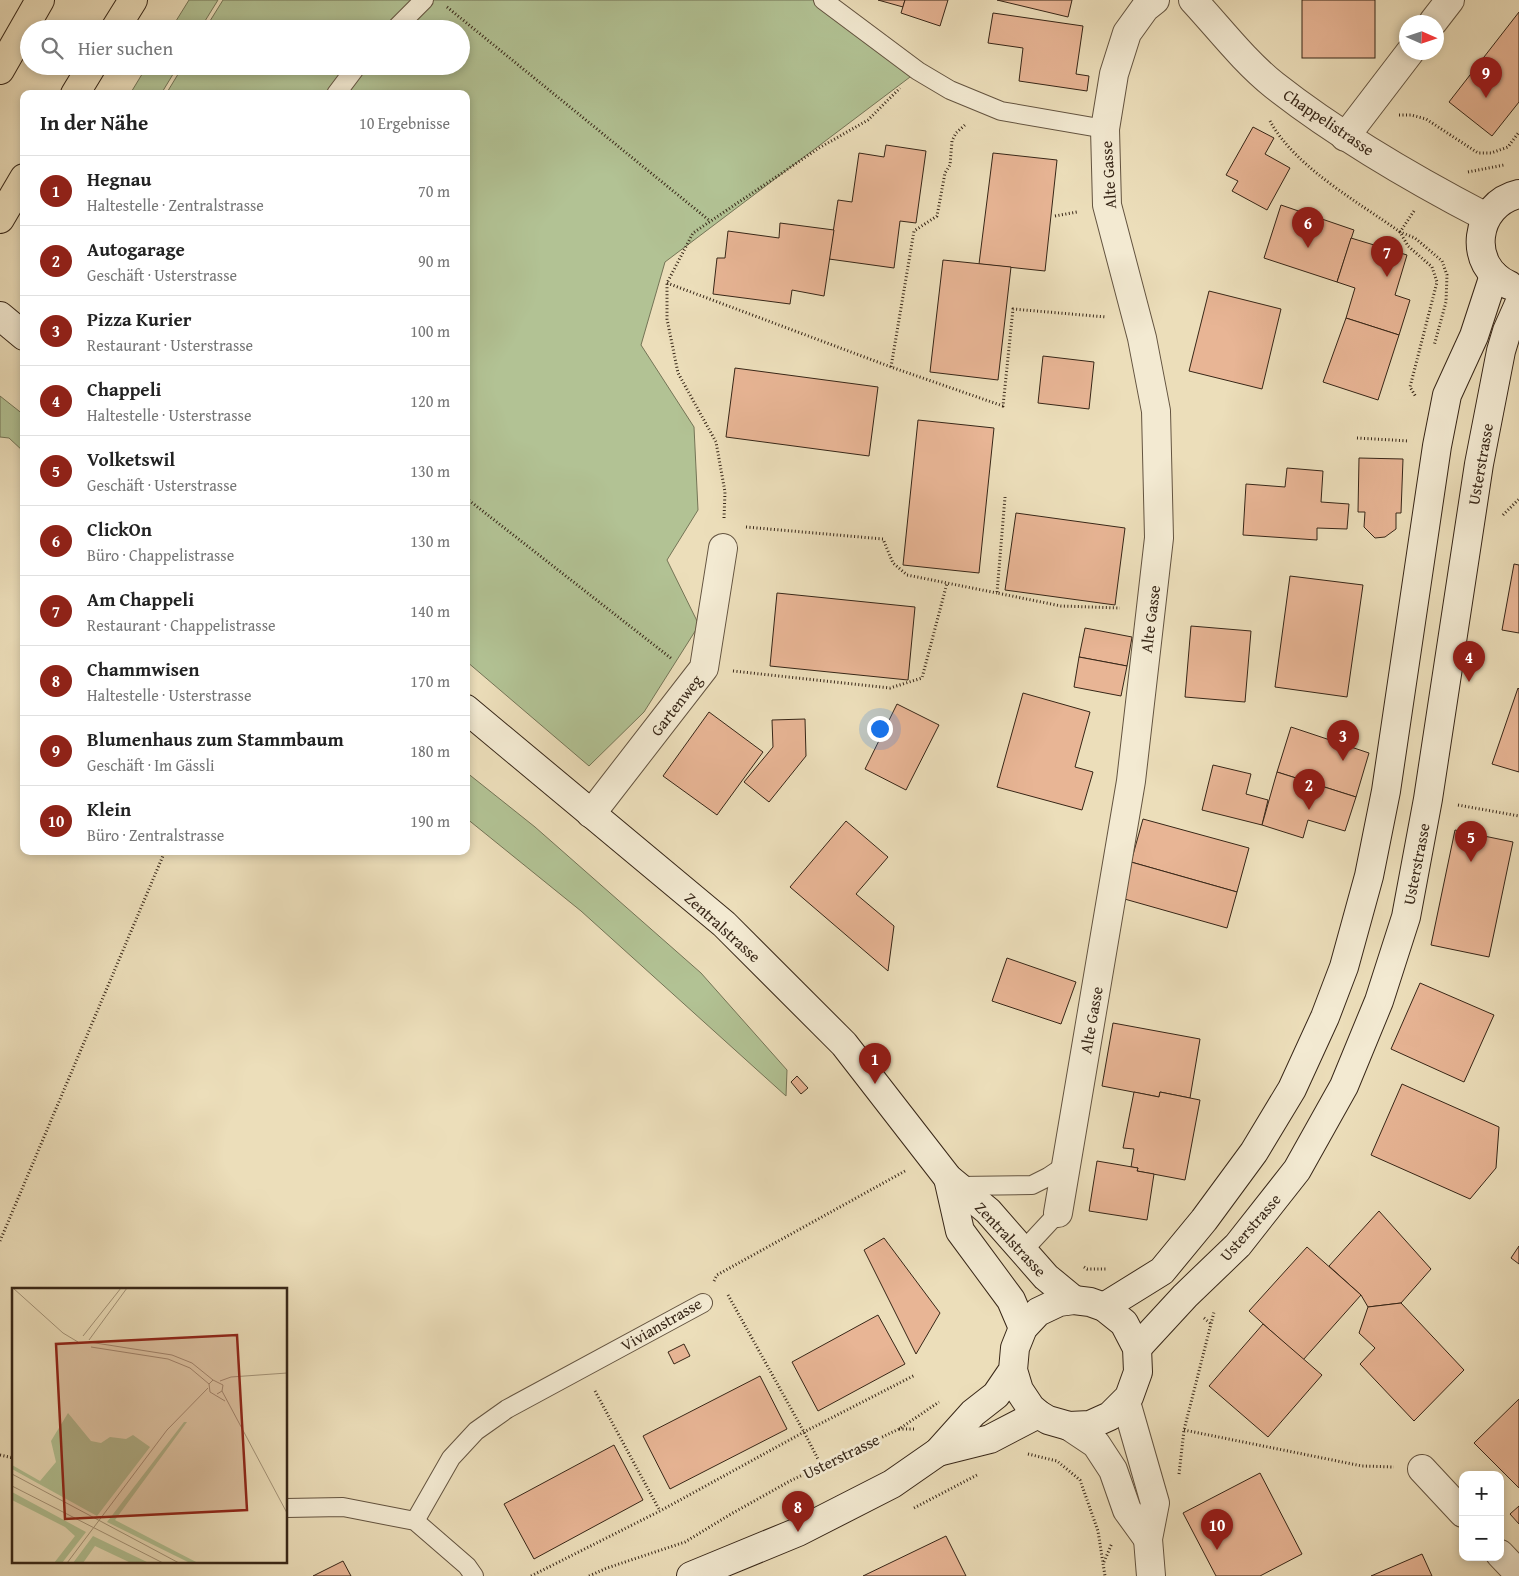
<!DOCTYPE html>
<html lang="de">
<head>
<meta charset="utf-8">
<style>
	body { margin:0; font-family:"Gentium Book Plus",serif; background:#f2f2f2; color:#222 }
	.controls { position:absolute; right:15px; bottom:15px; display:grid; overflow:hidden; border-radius:10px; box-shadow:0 2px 8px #0003 }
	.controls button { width:45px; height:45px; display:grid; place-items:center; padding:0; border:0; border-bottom:1px solid #e0e0e0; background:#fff; color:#222; font:25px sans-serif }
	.compass { position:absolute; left:1399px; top:15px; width:45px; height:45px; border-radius:50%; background:#fff; box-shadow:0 2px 8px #0003; rotate:93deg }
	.you { position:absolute; left:879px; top:728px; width:18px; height:18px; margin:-12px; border:4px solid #fff; border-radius:50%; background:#1a73e8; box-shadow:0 0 0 8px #1a73e833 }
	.badge { display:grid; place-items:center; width:32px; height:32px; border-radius:50%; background:#8f2418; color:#fff; font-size:16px; font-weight:700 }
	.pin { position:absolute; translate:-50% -41px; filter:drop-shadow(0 1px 2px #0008) }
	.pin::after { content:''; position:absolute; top:26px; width:18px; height:15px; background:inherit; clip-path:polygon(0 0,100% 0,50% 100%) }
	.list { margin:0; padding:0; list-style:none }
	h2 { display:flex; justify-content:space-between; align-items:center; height:65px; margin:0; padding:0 20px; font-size:21px }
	h2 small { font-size:16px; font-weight:400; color:#767676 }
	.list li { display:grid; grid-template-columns:32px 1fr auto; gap:15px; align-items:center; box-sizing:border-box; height:70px; padding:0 20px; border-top:1px solid #e0e0e0 }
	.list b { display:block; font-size:19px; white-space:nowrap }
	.list p { margin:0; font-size:16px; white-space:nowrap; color:#767676 }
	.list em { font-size:16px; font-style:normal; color:#767676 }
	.icon { flex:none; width:28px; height:28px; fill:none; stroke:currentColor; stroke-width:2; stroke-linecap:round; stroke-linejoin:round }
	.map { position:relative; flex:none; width:1519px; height:1576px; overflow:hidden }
	.search { position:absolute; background:#fff; box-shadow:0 2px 8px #0003; left:20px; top:20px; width:450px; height:55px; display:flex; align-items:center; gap:12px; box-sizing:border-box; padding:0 18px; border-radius:28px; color:#767676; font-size:19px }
	.panel { position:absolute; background:#fff; box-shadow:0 2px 8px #0003; left:20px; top:90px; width:450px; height:765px; border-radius:10px }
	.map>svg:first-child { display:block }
</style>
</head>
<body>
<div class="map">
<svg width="1519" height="1576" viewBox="0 0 1519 1576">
	<rect width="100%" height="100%" fill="#ecdeba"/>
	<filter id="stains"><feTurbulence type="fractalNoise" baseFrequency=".004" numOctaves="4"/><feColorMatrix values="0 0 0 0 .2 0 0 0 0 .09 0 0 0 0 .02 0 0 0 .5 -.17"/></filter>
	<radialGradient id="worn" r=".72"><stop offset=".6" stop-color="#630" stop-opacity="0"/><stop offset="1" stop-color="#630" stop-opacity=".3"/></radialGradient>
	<g fill="#b2c294" stroke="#747456">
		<polygon points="189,0 218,0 200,29 171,29"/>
		<polygon points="223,0 823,0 918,71 665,262 641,345 694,427 698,510 667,560 699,625 644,712 589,766 466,661 466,94 166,94 183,66 461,66 461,29 205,29"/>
		<polygon points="147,66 178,66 161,94 130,94"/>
		<polygon points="0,396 24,415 24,452 9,438 0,437"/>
		<polygon points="466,772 535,827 701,973 787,1070 786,1096 581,911 466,818"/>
	</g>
	<g fill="#e8b595" stroke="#372617">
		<polygon points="878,0 905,0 903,7"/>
		<polygon points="905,0 948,0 940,26 901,13"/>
		<polygon points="997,0 1072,0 1068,17"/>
		<rect x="1302" y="0" width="73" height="58"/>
		<polygon points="1519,12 1519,102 1492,136 1449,102"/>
		<polygon points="993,13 1083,26 1076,74 1089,76 1087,91 1019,81 1023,48 988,43"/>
		<polygon points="1253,127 1274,138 1265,154 1290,168 1267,210 1232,191 1238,181 1226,175"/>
		<polygon points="886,145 926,151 916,223 900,221 894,268 829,259 838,200 852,202 859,153 884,157"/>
		<polygon points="993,153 1057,160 1045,271 979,264"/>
		<polygon points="1281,205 1354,230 1337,282 1264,258"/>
		<polygon points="780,223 834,230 824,296 792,290 790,304 713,294 717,258 725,258 728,231 779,238"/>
		<polygon points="1351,238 1407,255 1395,295 1410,300 1399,335 1346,318 1355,288 1337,282"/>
		<polygon points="943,260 1011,267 998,380 930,372"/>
		<polygon points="1209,291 1281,309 1262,389 1189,371"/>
		<polygon points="1346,318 1399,335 1378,400 1323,382"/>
		<polygon points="1043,356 1094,362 1089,409 1038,403"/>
		<polygon points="735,368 878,387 869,456 726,437"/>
		<polygon points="918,420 994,428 979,573 903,565"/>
		<polygon points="1359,458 1403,459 1401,513 1396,513 1396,529 1385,537 1375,538 1364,527 1365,512 1358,512"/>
		<polygon points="1287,468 1323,471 1321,502 1349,504 1347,529 1317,528 1317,540 1243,535 1246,484 1285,487"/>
		<polygon points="1016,513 1125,528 1115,605 1005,590"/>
		<polygon points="1514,564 1519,565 1519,633 1502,630"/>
		<polygon points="1290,576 1363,585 1347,697 1275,687"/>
		<polygon points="777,593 915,607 908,680 770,666"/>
		<polygon points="1191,626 1251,631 1245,702 1185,697"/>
		<polygon points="1085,628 1132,637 1127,666 1079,657"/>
		<polygon points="1079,657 1127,666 1121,696 1074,687"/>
		<polygon points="1518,688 1519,689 1519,772 1492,764"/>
		<polygon points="1023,693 1090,712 1075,767 1093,772 1082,810 997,787"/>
		<polygon points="897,704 939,725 906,790 865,769"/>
		<polygon points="709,712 763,752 717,815 663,776"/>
		<polygon points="805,719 806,756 769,802 744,782 773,747 772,720"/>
		<polygon points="1291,727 1369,753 1356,797 1277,772"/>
		<polygon points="1213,765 1251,774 1246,794 1268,800 1262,825 1202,810"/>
		<polygon points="1277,772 1356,797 1345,831 1308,820 1303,838 1262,825"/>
		<polygon points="1143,819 1249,848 1237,892 1131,862"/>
		<polygon points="846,821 888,857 856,894 894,926 888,971 790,887"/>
		<polygon points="1455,830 1513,842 1489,957 1431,945"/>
		<polygon points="1131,862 1237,892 1227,928 1121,898"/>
		<polygon points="1007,958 1076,982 1061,1024 992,1001"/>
		<polygon points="1420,983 1494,1015 1464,1082 1391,1049"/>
		<polygon points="1113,1023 1200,1039 1190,1098 1160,1092 1159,1097 1102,1086"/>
		<polygon points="797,1076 808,1088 801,1094 791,1082"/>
		<polygon points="1402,1084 1499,1127 1496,1168 1470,1199 1371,1155"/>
		<polygon points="1134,1092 1159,1097 1160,1092 1200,1100 1185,1180 1137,1171 1138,1168 1131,1167 1134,1149 1123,1148"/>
		<polygon points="1097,1161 1138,1168 1137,1171 1154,1174 1147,1220 1089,1211"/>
		<polygon points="1379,1211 1431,1269 1401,1303 1368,1307 1361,1295 1329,1266"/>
		<polygon points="884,1238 940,1313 916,1354 864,1250"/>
		<polygon points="1519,1246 1519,1264 1511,1258"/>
		<polygon points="1307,1247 1361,1295 1303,1360 1249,1311"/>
		<polygon points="1401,1303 1464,1370 1414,1421 1360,1364 1375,1348 1359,1333 1368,1307"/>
		<polygon points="878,1315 905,1364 818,1411 792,1362"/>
		<polygon points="1263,1324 1322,1375 1268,1437 1209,1386"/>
		<polygon points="684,1344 690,1356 674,1364 668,1352"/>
		<polygon points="760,1376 787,1429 670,1489 643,1436"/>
		<polygon points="1519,1399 1519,1488 1474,1443"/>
		<polygon points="614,1445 643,1500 534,1559 504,1504"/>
		<polygon points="1260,1473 1302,1554 1260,1576 1216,1576 1183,1513"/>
		<polygon points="1519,1506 1519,1524 1510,1514"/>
		<polygon points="946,1536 966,1576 863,1576"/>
		<polygon points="1422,1554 1432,1576 1371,1576"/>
		<polygon points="343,1561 351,1576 313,1576"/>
	</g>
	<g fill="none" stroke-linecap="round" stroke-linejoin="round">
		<defs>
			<g id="service">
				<polyline points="823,0 918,71 950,90 1001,111 1105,129"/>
				<polyline points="395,29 424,0"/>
				<polyline points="336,94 357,66"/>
				<polyline points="958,1186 1032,1185 1048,1177 1066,1165"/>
				<polyline points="1032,1241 1058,1213"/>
				<polyline points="286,1508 343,1507 415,1521 467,1566 474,1576"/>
				<polyline points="415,1521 451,1458 476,1431 507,1409 703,1303"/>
			</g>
			<g id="minor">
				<path d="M1193,0C1219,28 1244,61 1274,85C1340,137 1413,179 1486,217"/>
				<polyline points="1433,22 1450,0"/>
				<polyline points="1345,137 1410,52"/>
				<polyline points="591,814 704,668 723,548"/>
				<polyline points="1058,1213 1131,781 1159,538 1156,411 1142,338 1107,205 1105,129 1114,74 1127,33 1145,8 1155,0"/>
				<polyline points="1422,1469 1463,1513"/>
				<polyline points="1500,1554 1519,1574"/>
			</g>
			<g id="tertiary">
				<polyline points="1126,1402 1155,1503 1148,1539 1151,1576"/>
				<polyline points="1069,1426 1096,1444 1113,1470 1127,1510 1148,1539"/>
			</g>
			<g id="secondary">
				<path d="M1509,285C1466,266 1474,204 1519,194"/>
				<polyline points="0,316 24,336"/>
				<polyline points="466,709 724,924 844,1044 948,1178 988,1211 1046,1277 1074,1300"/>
				<polyline points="948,1178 960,1231 1011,1300 1023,1328"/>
				<polyline points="1104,1307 1162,1271 1204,1220 1254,1152 1292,1089 1325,1017 1344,967 1369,876 1386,791 1437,446 1447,395 1474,336 1494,275"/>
				<polyline points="1137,1348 1185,1296 1238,1245 1297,1170 1344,1086 1379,1001 1406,917 1428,799 1479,464 1501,351 1507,331 1519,304"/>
				<polyline points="938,1452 990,1439 1038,1414"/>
				<polyline points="691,1576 798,1532 892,1484 938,1452 973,1413 996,1395 1013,1370 1015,1348 1023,1328 1038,1312 1059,1302 1074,1300 1090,1302 1104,1307 1124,1323 1137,1348 1138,1372 1129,1397 1110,1416 1090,1425 1069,1426 1048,1420 1038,1414 1031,1408 1019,1390 1013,1370"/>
			</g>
			<g id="motorway">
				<polyline points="115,29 133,0"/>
				<polyline points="0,70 40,0"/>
				<polyline points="75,94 92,66"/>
				<polyline points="0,219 24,178"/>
			</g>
		</defs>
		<use href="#service" stroke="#645440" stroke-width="20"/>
		<use href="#minor" stroke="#645440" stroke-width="30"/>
		<use href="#tertiary" stroke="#645440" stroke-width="30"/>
		<use href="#secondary" stroke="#372617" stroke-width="30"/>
		<use href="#motorway" stroke="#372617" stroke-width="30"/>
		<g stroke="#372617" stroke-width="3" stroke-dasharray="1 2.5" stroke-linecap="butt">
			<polyline points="447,7 710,221"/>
			<polyline points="1399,115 1411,115 1426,119 1478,153 1491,153 1508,147 1519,132"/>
			<path d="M1270,121C1295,167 1358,202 1400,232L1408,246L1432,267L1437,282L1410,387L1416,397"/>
			<polyline points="1468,172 1504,165"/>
			<polyline points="1414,211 1400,232 1415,238 1442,261 1447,275 1446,302 1434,346"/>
			<polyline points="1055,216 1077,212"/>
			<polyline points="667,283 891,367 1003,406 1013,309 1106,317"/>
			<polyline points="891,367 914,231 937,216 945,173 950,165 952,141 956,133 966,124"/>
			<polyline points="1357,438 1409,441"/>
			<polyline points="1005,497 997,593 1061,606 1120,608"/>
			<polyline points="466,498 672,659"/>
			<polyline points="1503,515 1519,499"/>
			<polyline points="724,518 725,492 716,442 678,373 667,319 667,283 693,233 819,148 868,120 900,88"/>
			<polyline points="746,527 883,539 893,563 907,575 997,593"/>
			<polyline points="733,671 890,688 922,678 947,583"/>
			<polyline points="1458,805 1519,816"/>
			<polyline points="0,1241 165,851"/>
			<polyline points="1084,1267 1087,1269 1107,1269"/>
			<polyline points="714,1281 717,1275 905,1171"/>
			<polyline points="728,1295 804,1432 821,1465"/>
			<polyline points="1204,1318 1211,1324"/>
			<polyline points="595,1391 660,1511"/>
			<polyline points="899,1429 915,1429"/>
			<polyline points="1184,1430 1362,1466 1394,1467"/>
			<polyline points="1028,1454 1057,1461 1080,1480 1098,1531 1105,1576"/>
			<polyline points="0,1455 14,1458"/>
			<polyline points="1179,1474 1184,1430 1214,1312"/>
			<polyline points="914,1508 977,1475"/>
			<polyline points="1104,1562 1112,1543"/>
			<polyline points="531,1576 660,1511 804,1432 915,1375"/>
			<polyline points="589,1576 607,1568 685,1542 731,1514 790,1481 899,1429 939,1402"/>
		</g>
		<use href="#service" stroke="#f3ead2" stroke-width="18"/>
		<use href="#minor" stroke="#f3ead2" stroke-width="28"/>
		<use href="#tertiary" stroke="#f3ead2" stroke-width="28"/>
		<use href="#secondary" stroke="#f3ead2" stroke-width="28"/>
		<use href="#motorway" stroke="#ecdeba" stroke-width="28"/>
	</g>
	<g text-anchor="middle" stroke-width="5" stroke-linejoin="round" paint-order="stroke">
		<g font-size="16" fill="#372617" stroke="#f3ead2">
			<text transform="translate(1329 122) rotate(34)" y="6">Chappelistrasse</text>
			<text transform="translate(1108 175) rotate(-94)" y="6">Alte Gasse</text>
			<text transform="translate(1480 464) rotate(-80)" y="6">Usterstrasse</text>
			<text transform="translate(1150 619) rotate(-83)" y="6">Alte Gasse</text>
			<text transform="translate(676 705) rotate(-52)" y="6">Gartenweg</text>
			<text transform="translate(1416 864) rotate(-79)" y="6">Usterstrasse</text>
			<text transform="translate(723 927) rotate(42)" y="6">Zentralstrasse</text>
			<text transform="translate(1091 1020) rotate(-80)" y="6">Alte Gasse</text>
			<text transform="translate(1250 1227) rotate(-49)" y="6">Usterstrasse</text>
			<text transform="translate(1011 1239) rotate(47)" y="6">Zentralstrasse</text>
			<text transform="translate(661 1324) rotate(-30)" y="6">Vivianstrasse</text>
			<text transform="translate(841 1456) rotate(-26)" y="6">Usterstrasse</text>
		</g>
	</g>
	<g transform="translate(12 1288)">
		<rect width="275" height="275" fill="#ecdeba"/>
		<path d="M56,125L79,153L89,155L98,149L114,151L121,147L138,159L85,228L0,181V177L28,193L44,174L39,153ZM172,134H175L103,232L186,275H178L95,234ZM0,204L74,244L50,275H42L63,248L53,239L0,212ZM81,248L83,249L137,275H119L83,258L71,275H61Z" fill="#b2c294"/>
		<path fill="none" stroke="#a49479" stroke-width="1" d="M1,0L51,45L66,54M71,48L109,0M77,52L115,0M77,54L160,67L180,75L201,92M79,59L156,71L178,80L197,96M208,93L219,89L275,85M210,103L275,225M205,106L210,103L211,97L201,92L197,96L198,104L213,113M0,186L167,275M0,198L151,275M55,275L155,142L196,100"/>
		<path fill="#8f2418" fill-opacity="0.15" stroke="#8f2418" stroke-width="2.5" d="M225,47L235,222L53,231L44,56Z"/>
		<rect width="275" height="275" fill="none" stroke="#372617" stroke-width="2.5"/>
	</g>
	<rect width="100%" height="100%" filter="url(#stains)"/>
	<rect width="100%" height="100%" fill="url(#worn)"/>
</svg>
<div class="controls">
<button>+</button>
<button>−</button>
</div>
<svg class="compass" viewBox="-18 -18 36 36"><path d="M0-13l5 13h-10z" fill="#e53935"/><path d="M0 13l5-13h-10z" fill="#767676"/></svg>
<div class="you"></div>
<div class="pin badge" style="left:875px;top:1084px">1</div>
<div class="pin badge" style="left:1309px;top:810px">2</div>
<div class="pin badge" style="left:1343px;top:761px">3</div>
<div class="pin badge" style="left:1469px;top:682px">4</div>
<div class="pin badge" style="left:1471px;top:862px">5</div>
<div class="pin badge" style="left:1308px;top:248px">6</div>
<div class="pin badge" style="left:1387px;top:277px">7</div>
<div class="pin badge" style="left:798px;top:1532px">8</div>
<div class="pin badge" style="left:1486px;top:98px">9</div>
<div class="pin badge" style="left:1217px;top:1550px">10</div>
<div class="search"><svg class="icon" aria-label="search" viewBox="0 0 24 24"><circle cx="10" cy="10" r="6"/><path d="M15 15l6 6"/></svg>Hier suchen</div>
<section class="panel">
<h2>In der Nähe<small>10 Ergebnisse</small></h2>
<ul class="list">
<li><span class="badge">1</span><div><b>Hegnau</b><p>Haltestelle · Zentralstrasse</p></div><em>70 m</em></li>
<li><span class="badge">2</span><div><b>Autogarage</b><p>Geschäft · Usterstrasse</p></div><em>90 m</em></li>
<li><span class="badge">3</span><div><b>Pizza Kurier</b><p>Restaurant · Usterstrasse</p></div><em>100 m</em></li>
<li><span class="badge">4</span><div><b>Chappeli</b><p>Haltestelle · Usterstrasse</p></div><em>120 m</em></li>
<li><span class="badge">5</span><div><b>Volketswil</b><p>Geschäft · Usterstrasse</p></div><em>130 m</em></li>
<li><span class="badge">6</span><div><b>ClickOn</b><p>Büro · Chappelistrasse</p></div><em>130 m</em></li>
<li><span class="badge">7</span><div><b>Am Chappeli</b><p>Restaurant · Chappelistrasse</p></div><em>140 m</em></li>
<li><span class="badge">8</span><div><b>Chammwisen</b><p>Haltestelle · Usterstrasse</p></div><em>170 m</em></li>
<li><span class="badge">9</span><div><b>Blumenhaus zum Stammbaum</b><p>Geschäft · Im Gässli</p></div><em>180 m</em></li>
<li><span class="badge">10</span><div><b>Klein</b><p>Büro · Zentralstrasse</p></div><em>190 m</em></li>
</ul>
</section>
</div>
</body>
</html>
